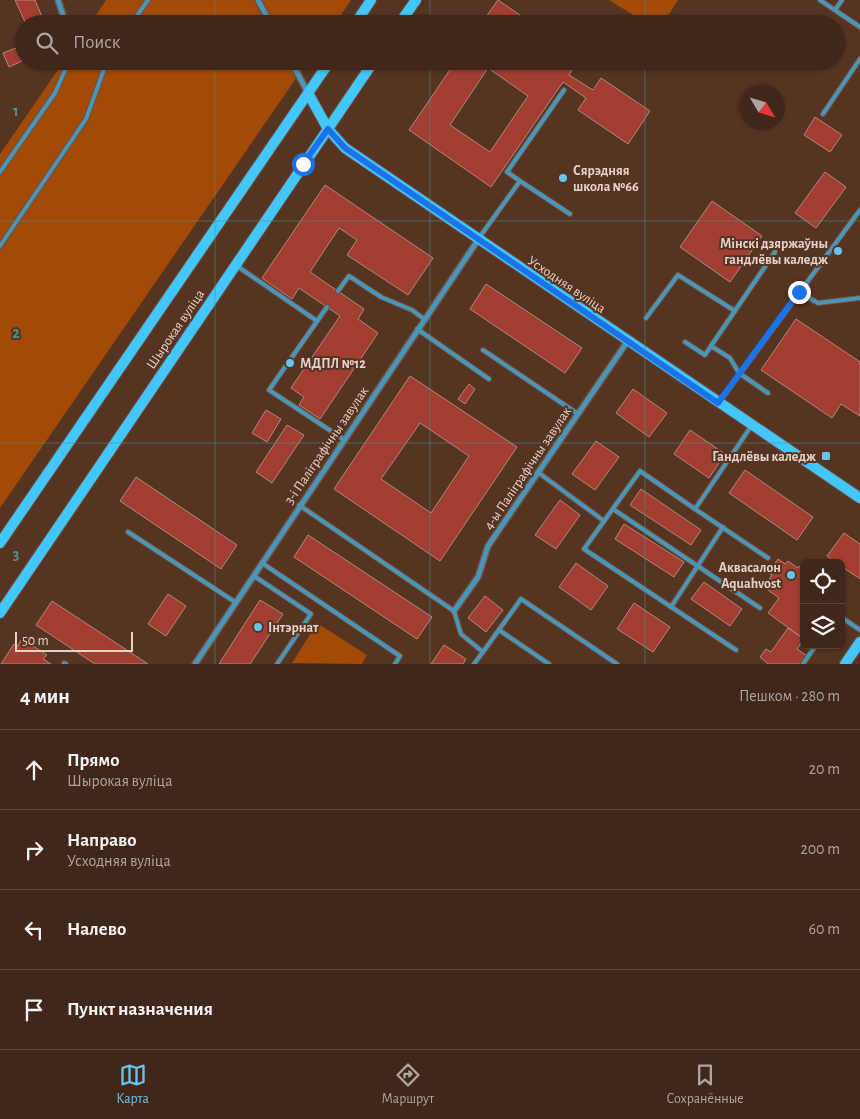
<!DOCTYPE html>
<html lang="ru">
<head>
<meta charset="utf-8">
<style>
	body { margin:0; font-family:"Alegreya Sans",sans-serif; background:#472f23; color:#f1f3f6 }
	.controls { position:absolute; right:15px; bottom:15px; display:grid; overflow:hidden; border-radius:8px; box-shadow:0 1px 4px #0004 }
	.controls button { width:45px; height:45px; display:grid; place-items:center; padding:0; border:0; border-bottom:1px solid #594439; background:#40271a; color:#f1f3f6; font:25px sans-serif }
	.compass { position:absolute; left:740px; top:85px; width:45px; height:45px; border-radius:50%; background:#40271a; box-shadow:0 1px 4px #0004; rotate:128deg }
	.scale { position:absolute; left:15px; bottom:12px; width:118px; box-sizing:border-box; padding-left:5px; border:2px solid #e5d1c6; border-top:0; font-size:14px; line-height:18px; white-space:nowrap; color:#e5d1c6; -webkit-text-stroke:4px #553422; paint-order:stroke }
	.stop { position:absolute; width:15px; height:15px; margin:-11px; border:4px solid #1a73e8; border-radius:50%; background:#fff }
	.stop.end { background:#1a73e8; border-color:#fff; box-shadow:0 1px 5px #0008 }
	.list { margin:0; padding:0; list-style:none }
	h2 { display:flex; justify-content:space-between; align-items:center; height:65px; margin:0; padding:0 20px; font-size:21px }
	h2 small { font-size:16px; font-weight:400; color:#aea5a2 }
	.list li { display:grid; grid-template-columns:32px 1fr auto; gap:15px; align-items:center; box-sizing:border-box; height:80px; padding:0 20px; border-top:1px solid #594439 }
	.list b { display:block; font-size:19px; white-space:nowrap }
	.list p { margin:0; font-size:16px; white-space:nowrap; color:#aea5a2 }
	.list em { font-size:16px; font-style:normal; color:#aea5a2 }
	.icon { flex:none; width:28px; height:28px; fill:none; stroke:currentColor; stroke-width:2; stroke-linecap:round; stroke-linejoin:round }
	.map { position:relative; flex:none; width:860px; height:664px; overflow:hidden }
	.search { position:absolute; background:#40271a; box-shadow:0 1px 4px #0004; left:15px; right:15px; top:15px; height:55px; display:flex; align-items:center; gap:12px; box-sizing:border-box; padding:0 18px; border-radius:28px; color:#aea5a2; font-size:19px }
	.sheet { height:385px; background:#40271a }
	nav { display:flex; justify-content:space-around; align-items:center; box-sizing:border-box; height:70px; border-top:1px solid #594439; background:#40271a; font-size:14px; color:#aea5a2 }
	nav a { display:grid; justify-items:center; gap:2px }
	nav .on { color:#66c4ef }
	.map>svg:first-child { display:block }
</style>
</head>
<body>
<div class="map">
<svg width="860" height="664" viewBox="0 0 860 664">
	<rect width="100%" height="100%" fill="#553422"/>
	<g fill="#a24a06">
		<polygon points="106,0 351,0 335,24 90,24"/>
		<polygon points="609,0 678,0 663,24 648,24"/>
		<polygon points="64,61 308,61 0,508 0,154"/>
		<polygon points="317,623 367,655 362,664 292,663"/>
	</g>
	<g fill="#a23d31" stroke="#b38780" fill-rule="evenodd">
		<polygon points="15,0 35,0 45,24 26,24"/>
		<polygon points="498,0 533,24 481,24"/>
		<polygon points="16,48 22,61 9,67 3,53"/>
		<path d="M456,61H578L569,75L593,90L601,78L650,111L628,144L578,110L586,98L563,82L491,187L409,130ZM488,68L528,96L490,152L450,125Z"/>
		<polygon points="815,117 842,135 830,152 804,135"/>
		<polygon points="825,172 846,187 816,228 795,213"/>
		<polygon points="325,185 433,258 408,295 347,255 357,240 339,228 310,272 364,309 358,319 378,333 320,419 299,405 304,397 291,388 340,316 299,288 292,299 262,278"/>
		<polygon points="712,201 762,236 730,282 680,247"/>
		<polygon points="486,284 582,348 565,373 470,309"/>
		<polygon points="796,319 860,362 860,416 841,404 832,418 761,370"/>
		<path d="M410,376L517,447L440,561L334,489ZM420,423L469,456L431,513L381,479Z"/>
		<polygon points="469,384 475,389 465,404 458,399"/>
		<polygon points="633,389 667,413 649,437 616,413"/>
		<polygon points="266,410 281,419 267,442 252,433"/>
		<polygon points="287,425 304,435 272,483 256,472"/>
		<polygon points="690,430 725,454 709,478 674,454"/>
		<polygon points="596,441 619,457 595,490 572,474"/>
		<polygon points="745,470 813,517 797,540 729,493"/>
		<polygon points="136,477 237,545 221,569 120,501"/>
		<polygon points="641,489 701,530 691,545 630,505"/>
		<polygon points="560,500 580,515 556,549 535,535"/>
		<polygon points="624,524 684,562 674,577 615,539"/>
		<polygon points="844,533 860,544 860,579 841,566 841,563 836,563 827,556"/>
		<polygon points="308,535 432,617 417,639 294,557"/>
		<polygon points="778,559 785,564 788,561 798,568 799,566 804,569 804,639 768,613 779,598 764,587 772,575 768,573"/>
		<polygon points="576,563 608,586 591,610 559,587"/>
		<polygon points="704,582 742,609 730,626 691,599"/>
		<polygon points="168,594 186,606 166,636 148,624"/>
		<polygon points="485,596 503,610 486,632 468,618"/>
		<polygon points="260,600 283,614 250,664 219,664"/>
		<polygon points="52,601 148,664 95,664 36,625"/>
		<polygon points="634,603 670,627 653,652 617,629"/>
		<polygon points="788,628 804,639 797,649 807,656 801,664 768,664 760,657 766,649 771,652"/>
		<polygon points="22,639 47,655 43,659 51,664 1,664 14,644 17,647"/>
		<polygon points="444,645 466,659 463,664 431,664"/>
	</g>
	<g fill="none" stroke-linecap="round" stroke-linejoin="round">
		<defs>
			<g id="lane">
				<polyline points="820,0 860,27"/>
				<polyline points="835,10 842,0"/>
				<polyline points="131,24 148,0"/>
				<polyline points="823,114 860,59"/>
				<polyline points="0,172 55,93 69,61"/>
				<polyline points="520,181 507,172 564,90"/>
				<polyline points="479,238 520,181 570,214"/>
				<polyline points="0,246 86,119 107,61"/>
				<polyline points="237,266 317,321"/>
				<polyline points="338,291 349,276 381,297 412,310 424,319"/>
				<polyline points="799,292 818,303 860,298"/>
				<polyline points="327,307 269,390 343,439"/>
				<polyline points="646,318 678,275 735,311"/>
				<polyline points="417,329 489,379"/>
				<polyline points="685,342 705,355 711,346"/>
				<polyline points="483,350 578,414"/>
				<polyline points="768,393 739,373 730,358 711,346 775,252"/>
				<polyline points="720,401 860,210"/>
				<polyline points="752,425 695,509 768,558"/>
				<polyline points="539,473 604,521"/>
				<polyline points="299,505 454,611 461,634 483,652 521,599 617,664"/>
				<polyline points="613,509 760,608"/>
				<polyline points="695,509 640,471 584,549 736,650"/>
				<polyline points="128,532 235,602"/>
				<polyline points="262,563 400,656 395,664"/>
				<polyline points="254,576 311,614 277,664"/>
				<polyline points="671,607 723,527"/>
				<polyline points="841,617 860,630"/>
				<polyline points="499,630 549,664"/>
				<polyline points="64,663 66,664"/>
				<polyline points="474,664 483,652"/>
				<polyline points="803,664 816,645"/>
			</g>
			<g id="street">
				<polyline points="58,0 66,24"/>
				<polyline points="258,0 271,24"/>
				<polyline points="291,61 308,93"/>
				<polyline points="454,611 478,577 488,546 627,342"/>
				<polyline points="195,664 478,240"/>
			</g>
			<g id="secondary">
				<polyline points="355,24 371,0"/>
				<polyline points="399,24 416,0"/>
				<polyline points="308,93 328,129 345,148 860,498"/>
				<polyline points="0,543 330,61"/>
				<polyline points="0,613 374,61"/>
				<polyline points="845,664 860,642"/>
			</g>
		</defs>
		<use href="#lane" stroke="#6f5040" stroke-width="6"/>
		<use href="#street" stroke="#6f5040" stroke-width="8"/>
		<use href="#secondary" stroke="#6f5040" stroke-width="12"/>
		<use href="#lane" stroke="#4b95b6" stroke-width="4"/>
		<use href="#street" stroke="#4b95b6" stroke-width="5"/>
		<use href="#secondary" stroke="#42c6fb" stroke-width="10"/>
	</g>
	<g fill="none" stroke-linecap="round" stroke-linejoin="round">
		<polyline stroke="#1a73e8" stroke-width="6" points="303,164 328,129 345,148 718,403 799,292"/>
	</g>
	<path fill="none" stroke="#4f9188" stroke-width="1" stroke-opacity="0.55" d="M215,0V24M430,0V24M645,0V24M215,61V664M430,61V664M645,61V664M0,221H860M0,443H860"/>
	<g fill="#66c4ef" stroke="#553422" stroke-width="2">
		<circle cx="563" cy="178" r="5"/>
		<circle cx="838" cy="251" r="5"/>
		<circle cx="290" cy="363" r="5"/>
		<rect x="821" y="451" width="10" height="10" rx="2.5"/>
		<circle cx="791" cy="575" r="5"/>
		<circle cx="258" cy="627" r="5"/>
	</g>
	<g text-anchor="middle" stroke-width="4" stroke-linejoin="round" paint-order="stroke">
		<g font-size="14" font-weight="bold" fill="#e5d1c6" stroke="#553422" text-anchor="start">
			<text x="573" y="175">Сярэдняя<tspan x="573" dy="16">школа №66</tspan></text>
			<text x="828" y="248" text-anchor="end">Мінскі дзяржаўны<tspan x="828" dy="16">гандлёвы каледж</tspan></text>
			<text x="300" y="368">МДПЛ №12</text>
			<text x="816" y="461" text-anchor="end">Гандлёвы каледж</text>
			<text x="781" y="572" text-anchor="end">Аквасалон<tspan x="781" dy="16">Aquahvost</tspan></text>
			<text x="268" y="632">Інтэрнат</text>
		</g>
		<g font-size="14" fill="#e5d1c6" stroke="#553422">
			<text transform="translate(567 284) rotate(34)" y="5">Усходняя вуліца</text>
			<text transform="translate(175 329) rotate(-56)" y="5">Шырокая вуліца</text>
			<text transform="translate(326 445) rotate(-56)" y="5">3-і Паліграфічны завулак</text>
			<text transform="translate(527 468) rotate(-56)" y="5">4-ы Паліграфічны завулак</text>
		</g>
	</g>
	<g font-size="16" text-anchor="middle" font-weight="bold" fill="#4f9188" stroke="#553422" stroke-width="4" stroke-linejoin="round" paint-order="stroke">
		<text x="16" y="116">1</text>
		<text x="16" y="338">2</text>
		<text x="16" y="559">3</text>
	</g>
</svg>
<div class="controls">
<button><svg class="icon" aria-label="locate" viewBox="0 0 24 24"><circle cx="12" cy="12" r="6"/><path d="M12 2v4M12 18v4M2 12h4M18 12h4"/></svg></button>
<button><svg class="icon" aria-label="layers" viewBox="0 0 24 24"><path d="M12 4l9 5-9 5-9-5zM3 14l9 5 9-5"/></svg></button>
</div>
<svg class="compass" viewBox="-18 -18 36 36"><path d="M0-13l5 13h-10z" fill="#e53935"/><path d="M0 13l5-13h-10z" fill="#aea5a2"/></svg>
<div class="scale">50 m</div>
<div class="stop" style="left:303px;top:164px"></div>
<div class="stop end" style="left:799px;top:292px"></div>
<div class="search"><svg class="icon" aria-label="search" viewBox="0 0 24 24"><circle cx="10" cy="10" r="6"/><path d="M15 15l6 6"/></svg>Поиск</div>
</div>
<section class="sheet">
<h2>4 мин<small>Пешком · 280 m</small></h2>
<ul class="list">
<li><svg class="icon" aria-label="ahead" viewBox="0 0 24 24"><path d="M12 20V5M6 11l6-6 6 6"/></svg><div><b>Прямо</b><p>Шырокая вуліца</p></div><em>20 m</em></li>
<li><svg class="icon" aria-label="right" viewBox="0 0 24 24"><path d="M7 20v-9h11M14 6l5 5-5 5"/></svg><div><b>Направо</b><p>Усходняя вуліца</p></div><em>200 m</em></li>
<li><svg class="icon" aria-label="left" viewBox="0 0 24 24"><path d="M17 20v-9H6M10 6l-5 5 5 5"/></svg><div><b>Налево</b></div><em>60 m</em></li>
<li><svg class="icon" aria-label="arrive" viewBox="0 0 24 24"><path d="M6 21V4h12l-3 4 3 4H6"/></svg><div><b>Пункт назначения</b></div></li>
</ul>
</section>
<nav>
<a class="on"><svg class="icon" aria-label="map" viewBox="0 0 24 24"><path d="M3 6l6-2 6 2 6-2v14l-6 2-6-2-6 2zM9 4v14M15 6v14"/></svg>Карта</a>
<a><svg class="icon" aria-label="directions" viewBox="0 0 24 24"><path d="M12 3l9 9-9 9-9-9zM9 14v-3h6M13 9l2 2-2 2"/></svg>Маршрут</a>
<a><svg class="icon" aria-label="saved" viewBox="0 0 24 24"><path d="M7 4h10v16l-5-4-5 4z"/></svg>Сохранённые</a>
</nav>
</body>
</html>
